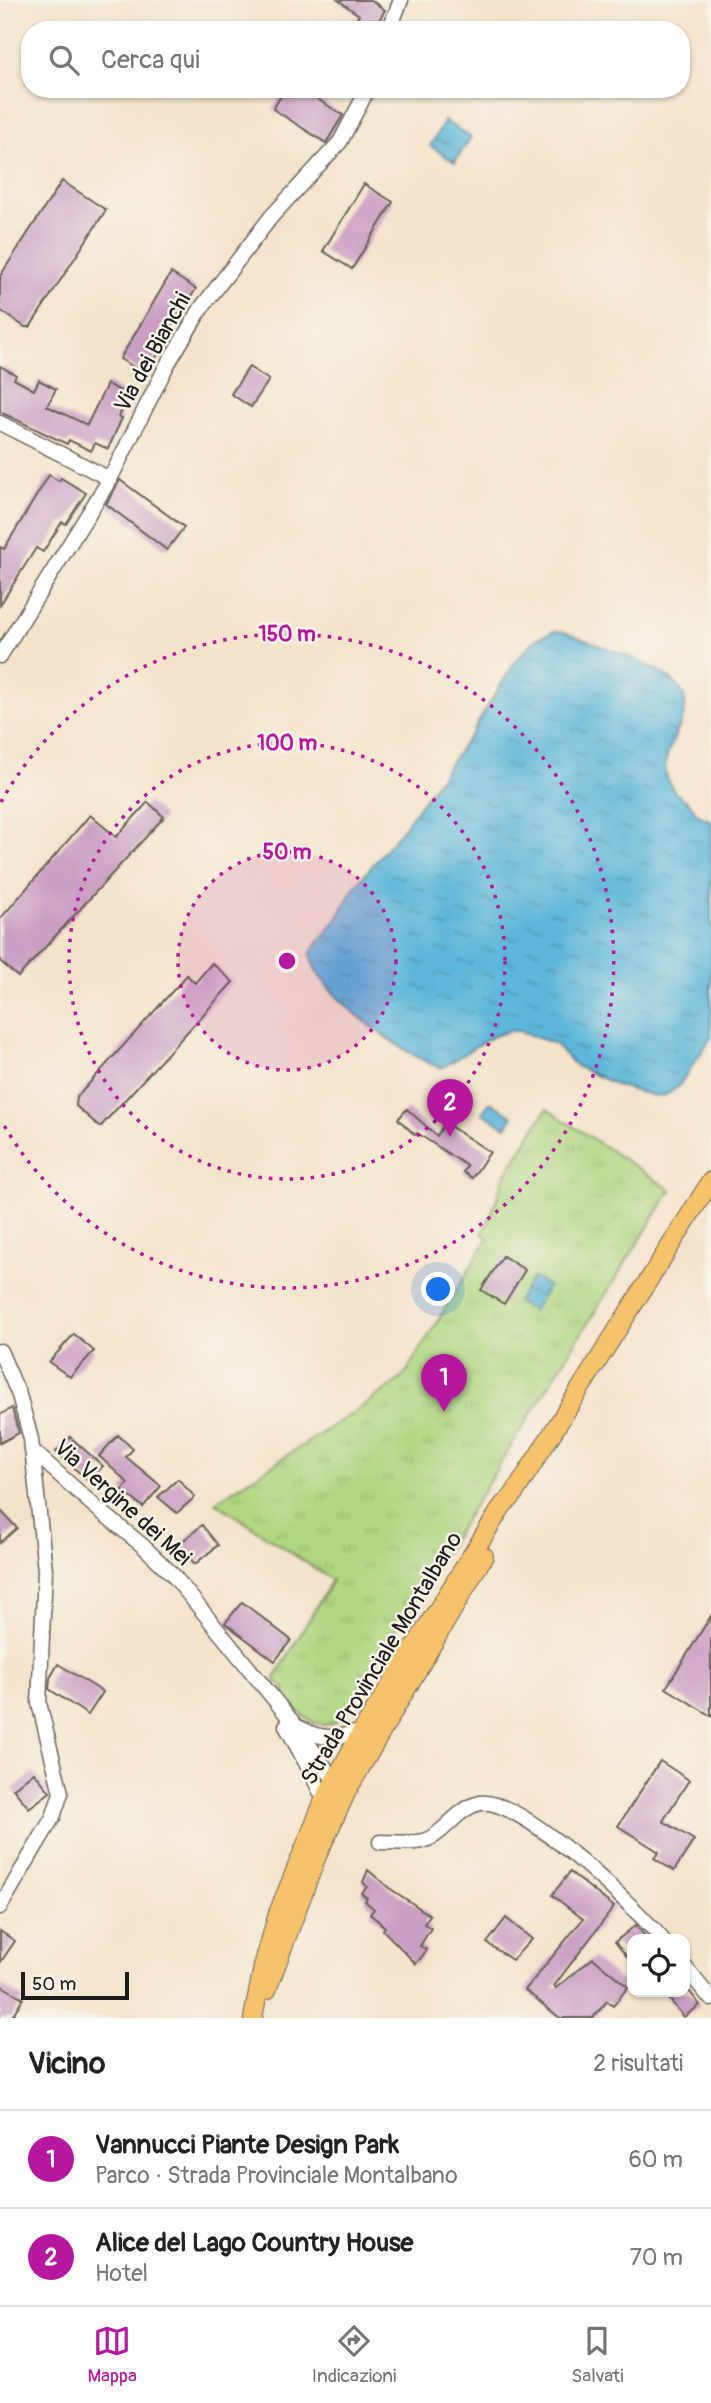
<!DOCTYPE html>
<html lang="it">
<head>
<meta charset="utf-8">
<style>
	body { margin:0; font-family:Pangolin,sans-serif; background:#f6f6f6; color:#222 }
	.controls { position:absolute; right:21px; bottom:21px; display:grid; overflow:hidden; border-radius:14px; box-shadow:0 2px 5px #0004 }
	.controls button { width:63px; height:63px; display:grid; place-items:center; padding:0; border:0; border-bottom:2px solid #e0e0e0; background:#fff; color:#222; font:35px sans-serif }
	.scale { position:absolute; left:21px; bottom:18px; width:108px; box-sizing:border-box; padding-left:7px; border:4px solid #1c1c1c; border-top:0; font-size:19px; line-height:24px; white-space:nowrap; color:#1c1c1c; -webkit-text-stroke:5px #f7f3e8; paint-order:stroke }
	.you { position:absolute; left:439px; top:1290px; width:24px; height:24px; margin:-18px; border:5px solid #fff; border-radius:50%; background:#1a73e8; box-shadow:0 0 0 10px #1a73e833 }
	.badge { display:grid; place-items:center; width:46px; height:46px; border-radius:50%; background:#b5179e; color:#fff; font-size:23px; font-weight:700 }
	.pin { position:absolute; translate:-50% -58px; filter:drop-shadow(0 2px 4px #0008) }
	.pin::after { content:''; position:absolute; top:37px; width:24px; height:21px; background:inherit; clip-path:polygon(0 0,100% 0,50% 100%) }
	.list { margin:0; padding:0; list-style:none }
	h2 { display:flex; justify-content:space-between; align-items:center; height:91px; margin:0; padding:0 28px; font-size:30px }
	h2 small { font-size:23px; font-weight:400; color:#767676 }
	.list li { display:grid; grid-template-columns:46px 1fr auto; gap:21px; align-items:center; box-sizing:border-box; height:98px; padding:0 28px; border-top:2px solid #e0e0e0 }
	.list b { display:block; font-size:26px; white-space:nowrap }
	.list p { margin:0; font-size:23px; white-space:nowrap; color:#767676 }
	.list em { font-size:23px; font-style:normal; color:#767676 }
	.icon { flex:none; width:38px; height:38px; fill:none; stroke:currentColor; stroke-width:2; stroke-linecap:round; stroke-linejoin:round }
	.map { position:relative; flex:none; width:711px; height:2018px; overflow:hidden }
	.search { position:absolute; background:#fff; box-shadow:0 2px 5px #0004; left:21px; right:21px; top:21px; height:77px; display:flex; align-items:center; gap:18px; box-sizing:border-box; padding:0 24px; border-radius:28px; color:#767676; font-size:26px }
	.sheet { height:287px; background:#fff }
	nav { display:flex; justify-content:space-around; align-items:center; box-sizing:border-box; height:98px; border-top:2px solid #e0e0e0; background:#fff; font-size:19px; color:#767676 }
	nav a { display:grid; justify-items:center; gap:4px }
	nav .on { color:#b5179e }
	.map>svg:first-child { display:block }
</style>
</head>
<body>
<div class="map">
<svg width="711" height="2018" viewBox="0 0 711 2018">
	<defs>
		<pattern id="grass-tufts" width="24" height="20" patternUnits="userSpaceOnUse" patternTransform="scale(1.75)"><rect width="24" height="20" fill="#afd680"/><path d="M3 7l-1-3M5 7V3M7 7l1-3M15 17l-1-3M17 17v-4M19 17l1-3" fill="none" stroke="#96b76e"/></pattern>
		<pattern id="water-ripples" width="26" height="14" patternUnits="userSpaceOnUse" patternTransform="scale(1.75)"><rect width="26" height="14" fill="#5cb6d9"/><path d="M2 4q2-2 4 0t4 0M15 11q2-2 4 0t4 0" fill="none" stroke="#4b93af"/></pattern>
	</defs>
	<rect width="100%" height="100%" fill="#f7f3e8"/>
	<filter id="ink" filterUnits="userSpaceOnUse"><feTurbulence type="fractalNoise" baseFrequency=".0143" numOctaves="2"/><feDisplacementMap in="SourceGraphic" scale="14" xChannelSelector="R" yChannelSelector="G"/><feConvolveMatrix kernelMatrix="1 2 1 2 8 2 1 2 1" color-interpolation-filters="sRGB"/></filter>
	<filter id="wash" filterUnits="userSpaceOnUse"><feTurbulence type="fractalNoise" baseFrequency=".00686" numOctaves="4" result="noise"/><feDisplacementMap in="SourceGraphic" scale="28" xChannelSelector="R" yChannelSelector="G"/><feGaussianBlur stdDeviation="1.57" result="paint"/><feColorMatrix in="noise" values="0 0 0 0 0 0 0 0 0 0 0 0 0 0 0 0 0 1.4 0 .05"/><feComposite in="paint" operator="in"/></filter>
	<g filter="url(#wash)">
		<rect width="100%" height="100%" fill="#f4e3cb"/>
		<path fill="url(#grass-tufts)" stroke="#66794e" stroke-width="2" d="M547,1109L671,1190L343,1715C321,1740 298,1712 282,1695L286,1689L274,1680L332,1580L215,1502L365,1405L399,1380L408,1370L488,1238L482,1233L491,1215L505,1175Z"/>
		<g fill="url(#water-ripples)" stroke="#3c697a" stroke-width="2">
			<polygon points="445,121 471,137 455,162 430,146"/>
			<path d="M554,631L564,632C593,644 668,665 682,692C699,722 644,755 675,792C678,796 684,798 687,801C696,811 697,817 711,820V1038L678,1087L666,1095L655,1096L618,1086L574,1065L555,1044L519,1031H508L489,1038L442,1068C411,1060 307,987 311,952L338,917L352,890L405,826L471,734L516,660L536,639Z"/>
			<polygon points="490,1102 513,1116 506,1127 482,1113"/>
			<polygon points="533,1277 548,1286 533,1311 517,1302"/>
		</g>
		<g id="blocks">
			<g fill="#ca9fc3">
				<polygon points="338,0 371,0 385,10 373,30 350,30 359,15"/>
				<polygon points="285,89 301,89 343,115 326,143 273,109"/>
				<polygon points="62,181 106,210 30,327 25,327 0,310 0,276"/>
				<polygon points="364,184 393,202 352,269 323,251"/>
				<polygon points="171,273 196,289 169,330 164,340 166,341 152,364 150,363 144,373 120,359"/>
				<polygon points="0,366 16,375 14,379 34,390 39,380 56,389 47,406 87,425 107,384 129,395 119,417 122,418 108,449 95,443 91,451 69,440 67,444 0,412"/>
				<polygon points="249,367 269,380 251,407 231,394"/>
				<polygon points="49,475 59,481 61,478 86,493 66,524 62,522 43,552 36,548 0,605 0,547 4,549"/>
				<polygon points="120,480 184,527 167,550 106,504"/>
				<polygon points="148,802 164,817 18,977 0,961 0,919 90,815 116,837"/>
				<polygon points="212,963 233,982 100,1127 76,1106 77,1097 187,975 195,983"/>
				<polygon points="407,1109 437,1136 445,1123 490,1152 472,1178 463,1172 467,1166 417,1133 415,1135 398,1119"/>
				<polygon points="503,1256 525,1270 504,1304 481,1290"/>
				<polygon points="74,1334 94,1351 70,1377 49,1362"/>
				<polygon points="12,1408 19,1433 0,1443 0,1415"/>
				<polygon points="118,1435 133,1449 126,1457 161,1486 143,1507 122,1490 128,1483 99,1456"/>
				<polygon points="70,1437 103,1466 89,1481 56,1452"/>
				<polygon points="178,1479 195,1497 177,1513 158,1497"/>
				<polygon points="0,1510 17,1528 0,1543"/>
				<polygon points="202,1525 218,1545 195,1564 178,1545"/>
				<polygon points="242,1602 291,1640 275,1661 225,1623"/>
				<polygon points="711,1616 711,1716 666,1688"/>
				<polygon points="58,1664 103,1692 88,1715 49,1689 50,1678"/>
				<polygon points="660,1761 689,1780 663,1821 694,1840 674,1871 654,1858 659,1852 618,1826"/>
				<polygon points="34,1772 50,1792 29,1808 13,1789"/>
				<polygon points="368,1870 389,1888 430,1915 424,1924 431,1928 420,1946 427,1950 416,1964 383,1930 385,1927 370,1914 374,1909 365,1901 367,1898 361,1893 367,1887 363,1882"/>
				<polygon points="570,1872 614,1907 554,1986 556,1988 593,1958 628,1987 613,2006 607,2001 593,2018 560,2018 525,1990 583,1919 552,1895"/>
				<polygon points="506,1918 532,1939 512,1960 487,1943"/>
				<polygon points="636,1925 647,1939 632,1939 632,1963 615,1942"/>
				<polygon points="0,1931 15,1941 0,1963"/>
				<polygon points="0,1985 23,1998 11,2018 0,2018"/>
				<polygon points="663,1992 690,1992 700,2005 684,2017"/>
			</g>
		</g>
	</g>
	<g filter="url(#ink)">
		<use href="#blocks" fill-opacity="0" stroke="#686259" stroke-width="2"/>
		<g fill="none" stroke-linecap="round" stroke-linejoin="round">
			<defs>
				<g id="minor">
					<polyline points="389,30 401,0"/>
					<polyline points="0,423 110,479"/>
					<polyline points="0,656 110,479 167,365 202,307 271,217 340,142 368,89"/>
					<polyline points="0,1351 19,1395 31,1439 45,1570 39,1703 61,1793 53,1817 0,1907"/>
					<polyline points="32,1450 93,1505 143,1546 173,1575 295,1725 334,1780 338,1789"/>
					<polyline points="286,1726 313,1776 324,1800"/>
					<path d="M300,1728C322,1741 338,1738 362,1731"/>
					<path d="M380,1842C394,1842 410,1844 423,1841C445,1835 457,1807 481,1803C521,1797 636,1908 662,1939"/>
					<polyline points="685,1967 711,1999"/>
				</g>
				<g id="major">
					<polyline points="267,1990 317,1856 347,1791 484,1556"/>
					<polyline points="253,2018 263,1966 278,1913 324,1800 362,1731 503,1505 512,1497 711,1181"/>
				</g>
			</defs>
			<use href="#minor" stroke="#686259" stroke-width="17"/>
			<use href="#major" stroke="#686259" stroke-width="20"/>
			<use href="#minor" stroke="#fff" stroke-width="14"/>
			<use href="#major" stroke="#f5c16b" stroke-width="18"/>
		</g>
	</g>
	<circle cx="287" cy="961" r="109" fill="#b5179e" fill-opacity=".12"/>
	<g fill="none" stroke="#b5179e" stroke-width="3.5" stroke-dasharray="3.5 7">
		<circle cx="287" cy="961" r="109"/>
		<circle cx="287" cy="961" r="218"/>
		<path d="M1 802A327 327 0 1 1 1 1120"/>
	</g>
	<g text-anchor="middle" stroke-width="5" stroke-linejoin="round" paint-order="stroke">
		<g font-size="23" fill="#1c1c1c" stroke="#f7f3e8">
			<text transform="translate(152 352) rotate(-61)" y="8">Via dei Bianchi</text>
			<text transform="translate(123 1502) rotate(42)" y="8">Via Vergine dei Mei</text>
			<text transform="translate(381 1658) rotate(-59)" y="8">Strada Provinciale Montalbano</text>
		</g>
	</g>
	<circle cx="287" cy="961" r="10" fill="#b5179e" stroke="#f7f3e8" stroke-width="3.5"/>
	<g font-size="21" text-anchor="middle" font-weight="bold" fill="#b5179e" stroke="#f7f3e8" stroke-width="5" stroke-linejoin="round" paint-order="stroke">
		<text x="287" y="641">150 m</text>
		<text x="287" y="750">100 m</text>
		<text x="287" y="859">50 m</text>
	</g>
</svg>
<div class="controls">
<button><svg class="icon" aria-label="locate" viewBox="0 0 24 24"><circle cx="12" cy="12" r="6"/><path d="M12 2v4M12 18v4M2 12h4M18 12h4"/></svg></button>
</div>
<div class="scale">50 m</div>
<div class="you"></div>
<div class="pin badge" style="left:444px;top:1412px">1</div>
<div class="pin badge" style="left:450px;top:1137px">2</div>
<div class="search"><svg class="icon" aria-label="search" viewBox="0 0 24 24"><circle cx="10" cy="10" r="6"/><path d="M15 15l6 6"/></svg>Cerca qui</div>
</div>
<section class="sheet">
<h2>Vicino<small>2 risultati</small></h2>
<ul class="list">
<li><span class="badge">1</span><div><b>Vannucci Piante Design Park</b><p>Parco · Strada Provinciale Montalbano</p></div><em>60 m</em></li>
<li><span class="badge">2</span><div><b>Alice del Lago Country House</b><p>Hotel</p></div><em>70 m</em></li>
</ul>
</section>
<nav>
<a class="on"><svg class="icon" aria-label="map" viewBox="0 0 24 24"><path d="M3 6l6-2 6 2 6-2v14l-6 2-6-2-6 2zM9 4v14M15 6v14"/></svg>Mappa</a>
<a><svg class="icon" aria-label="directions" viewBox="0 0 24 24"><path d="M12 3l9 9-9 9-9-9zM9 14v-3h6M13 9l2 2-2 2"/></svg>Indicazioni</a>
<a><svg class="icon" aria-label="saved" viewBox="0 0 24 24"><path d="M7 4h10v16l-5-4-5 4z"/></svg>Salvati</a>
</nav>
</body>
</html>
